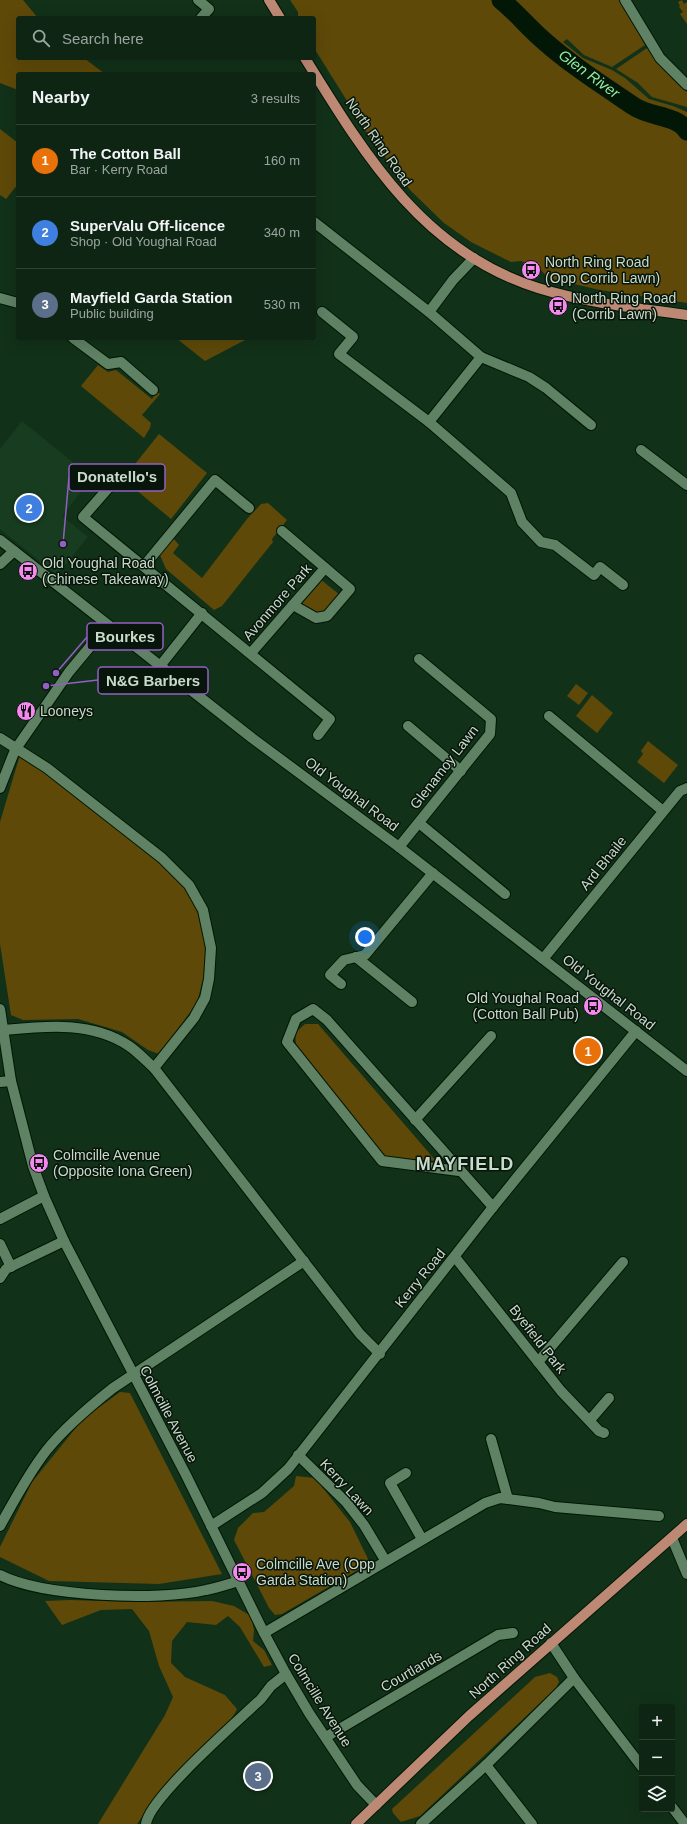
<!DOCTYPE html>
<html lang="en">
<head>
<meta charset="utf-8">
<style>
	body { margin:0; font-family:Helvetica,sans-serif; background:#172d1c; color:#f1f3f6 }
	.controls { position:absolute; right:12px; bottom:12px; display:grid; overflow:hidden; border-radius:4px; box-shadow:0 4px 16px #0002 }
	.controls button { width:36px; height:36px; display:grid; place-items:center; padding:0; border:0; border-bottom:1px solid #2e4233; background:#0e2513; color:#f1f3f6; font:20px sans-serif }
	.you { position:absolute; left:365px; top:937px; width:14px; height:14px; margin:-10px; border:3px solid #fff; border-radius:50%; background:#1a73e8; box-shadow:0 0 0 6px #1a73e833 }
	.badge { display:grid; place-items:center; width:26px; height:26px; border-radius:50%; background:#b45309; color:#fff; font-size:13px; font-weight:700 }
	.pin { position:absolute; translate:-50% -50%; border:2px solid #fff; box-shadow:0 1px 4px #0006 }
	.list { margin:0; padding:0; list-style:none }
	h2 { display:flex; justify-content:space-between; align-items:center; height:52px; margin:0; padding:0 16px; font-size:17px }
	h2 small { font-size:13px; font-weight:400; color:#9ba5a0 }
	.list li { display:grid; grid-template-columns:26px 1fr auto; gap:12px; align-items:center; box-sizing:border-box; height:72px; padding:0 16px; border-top:1px solid #2e4233 }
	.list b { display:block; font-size:15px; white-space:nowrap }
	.list p { margin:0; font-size:13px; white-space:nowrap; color:#9ba5a0 }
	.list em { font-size:13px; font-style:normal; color:#9ba5a0 }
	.icon { flex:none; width:22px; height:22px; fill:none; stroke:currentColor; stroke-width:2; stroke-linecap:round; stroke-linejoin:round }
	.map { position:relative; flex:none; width:687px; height:1824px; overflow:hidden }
	.search { position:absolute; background:#0e2513; box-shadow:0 4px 16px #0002; left:16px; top:16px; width:300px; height:44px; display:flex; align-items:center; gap:10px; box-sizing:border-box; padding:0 14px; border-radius:4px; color:#9ba5a0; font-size:15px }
	.panel { position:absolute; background:#0e2513; box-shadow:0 4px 16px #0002; left:16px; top:72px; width:300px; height:268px; border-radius:4px }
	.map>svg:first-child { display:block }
</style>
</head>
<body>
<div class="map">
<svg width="687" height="1824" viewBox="0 0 687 1824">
	<rect width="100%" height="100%" fill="#123119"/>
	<polygon fill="#173c1f" points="22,421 92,478 62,516 88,537 57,575 0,529 0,449"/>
	<g fill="#5e4909">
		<polygon points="0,0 23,0 38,18 18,18 18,58 84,58 105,74 18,74 18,90 0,83"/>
		<polygon points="290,0 621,0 645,45 612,67 584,55 567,39 563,42 583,58 612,70 625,78 649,99 673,106 687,112 687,303 600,290 548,278 540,269 521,261 511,262 471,242 444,223 410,190 369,136 314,48 314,18 298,18 298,12"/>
		<polygon points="682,0 684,4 687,2 687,24 680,14 683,12 679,7 680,6 678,2"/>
		<polygon points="647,48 675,81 687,92 687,107 652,97 638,83 616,69"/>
		<polygon points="0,129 18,143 18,184 6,199 0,195"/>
		<polygon points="176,338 243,338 245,340 205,361"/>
		<polygon points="98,365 108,372 116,370 152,399 157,392 160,394 142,415 151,423 150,428 144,438 81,386"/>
		<polygon points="159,434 207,473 171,519 123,479"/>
		<polygon points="268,503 287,520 272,539 273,542 222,606 214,610 166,569 160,555 173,538 179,545 173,553 202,578 247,519 261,504"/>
		<path d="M320,579L340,595C324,615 325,618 301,605V601Z"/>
		<polygon points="576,684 588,693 579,705 567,696"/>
		<polygon points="592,695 613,713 597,733 576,716"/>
		<polygon points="648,741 678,765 664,783 637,762 643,754 641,751"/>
		<polygon points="20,755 138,843 185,886 205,928 205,971 197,1003 159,1054 148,1050 122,1032 78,1019 23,1020 11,1015 0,944 0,822"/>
		<polygon points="305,1024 318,1024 436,1161 384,1157 296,1044 295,1033"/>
		<polygon points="120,1392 130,1393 222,1574 159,1584 49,1581 0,1557 0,1547 32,1482 83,1419"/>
		<polygon points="296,1476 315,1478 350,1522 370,1563 282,1614 275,1615 269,1608 234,1540 238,1528 253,1513 264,1512 294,1486"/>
		<path d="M70,1600L136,1602L212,1601L234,1606L251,1616L254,1630L253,1641L264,1650L272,1665L264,1667L240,1627L228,1616L216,1625L187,1622L172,1641L171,1663L185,1677L225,1695L237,1709C228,1729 204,1744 189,1759C169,1779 153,1801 137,1824H98L165,1715L173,1697L159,1666L149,1631L132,1609L101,1610L62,1625L45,1601Z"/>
		<polygon points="550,1673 557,1677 559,1682 556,1688 420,1816 401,1822 393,1813 392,1809 535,1677"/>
	</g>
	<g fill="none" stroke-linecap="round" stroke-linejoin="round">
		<path stroke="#021706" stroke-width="19" d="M501,0C516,12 528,27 543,40C571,65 604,86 635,107C650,117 677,115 687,131"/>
		<defs>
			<g id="minor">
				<polyline points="198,0 209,9 201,18"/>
				<polyline points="625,0 660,58 687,85"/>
				<polyline points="314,222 429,312 481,357 529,377 546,388 591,425"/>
				<polyline points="0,298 18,303"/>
				<polyline points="322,312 353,337 339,354 429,422 511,493 522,522 541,542 555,545 594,575 600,567 623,585"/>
				<polyline points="429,312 453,280 474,258"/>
				<polyline points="73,338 108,364 121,362 153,390"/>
				<polyline points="429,422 481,357"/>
				<polyline points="641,450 687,485"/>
				<polyline points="111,485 83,517 330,719 318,735"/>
				<polyline points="282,531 350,589 327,616 316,618 293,605"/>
				<polyline points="0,540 252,738 399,847 687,1071"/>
				<polyline points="0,564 14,551"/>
				<polyline points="144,566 215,480 249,508"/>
				<polyline points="251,653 325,568"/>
				<polyline points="160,666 202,613"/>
				<polyline points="549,716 663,811"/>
				<polyline points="408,726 461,771"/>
				<polyline points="0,738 47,768 162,858 189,885 203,910 211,948 209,979 205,998 194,1018 154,1068"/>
				<polyline points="0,788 15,750 69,672 108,625"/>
				<polyline points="419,823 505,894"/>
				<polyline points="399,847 490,734 491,719 419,659"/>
				<polyline points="356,957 412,1002"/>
				<polyline points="543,959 680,791 687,788"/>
				<polyline points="341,984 330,975 344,960 365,955 433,873"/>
				<polyline points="0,1009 11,1081 33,1166 44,1196 64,1241 186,1475 264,1633 286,1674 309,1713 357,1785 376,1805"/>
				<path d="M4,1030C46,1026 92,1021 129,1046C138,1052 146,1061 154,1068L360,1334L380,1354"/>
				<polyline points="0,1082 11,1081"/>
				<polyline points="415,1120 491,1036"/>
				<polyline points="459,1171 382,1161 287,1042 296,1019 313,1009 327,1020 493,1207"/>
				<polyline points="0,1219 44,1196"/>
				<polyline points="0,1244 11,1267"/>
				<polyline points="455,1257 561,1391 599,1431 604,1433"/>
				<polyline points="0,1278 6,1269 64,1241"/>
				<polyline points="538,1362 623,1262"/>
				<polyline points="590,1420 609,1398"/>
				<polyline points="491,1439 508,1499"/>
				<polyline points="298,1455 346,1502 364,1525 385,1560"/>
				<polyline points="406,1473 390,1483 422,1539"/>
				<path d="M0,1526C14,1501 28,1474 46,1451C65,1427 89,1407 113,1388L304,1261"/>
				<polyline points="211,1526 262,1493 288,1469 493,1207 636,1031"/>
				<polyline points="672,1538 687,1574"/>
				<path d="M0,1575C43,1597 159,1601 206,1590C217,1588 228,1584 239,1581"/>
				<polyline points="264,1633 485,1503 500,1498 539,1503 555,1507 659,1516"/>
				<polyline points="551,1643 574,1678 642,1767"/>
				<polyline points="326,1737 498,1635 513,1633"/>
				<polyline points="486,1765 532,1824"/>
				<polyline points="672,1807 685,1824"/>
				<path d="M146,1824C149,1798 238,1721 261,1699L271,1686L286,1674"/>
				<polyline points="421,1824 486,1765 574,1678"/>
			</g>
			<g id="major">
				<polyline points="269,0 280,18"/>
				<path d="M305,58C365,155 423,252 538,288C586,303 637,308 687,315"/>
				<polyline points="356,1824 469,1716 687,1524"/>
			</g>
		</defs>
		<use href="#minor" stroke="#001803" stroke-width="12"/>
		<use href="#major" stroke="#001803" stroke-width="12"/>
		<use href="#minor" stroke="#5f8164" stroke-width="10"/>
		<use href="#major" stroke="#be8974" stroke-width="10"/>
	</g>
	<defs>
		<symbol id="bus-disc" viewBox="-11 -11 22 22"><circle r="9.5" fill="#f489ef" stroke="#08150b"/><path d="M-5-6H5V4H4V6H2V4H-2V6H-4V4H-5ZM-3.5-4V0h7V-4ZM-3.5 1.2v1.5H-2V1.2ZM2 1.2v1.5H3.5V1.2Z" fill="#111"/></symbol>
		<symbol id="restaurant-disc" viewBox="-11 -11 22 22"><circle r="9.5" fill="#f489ef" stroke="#08150b"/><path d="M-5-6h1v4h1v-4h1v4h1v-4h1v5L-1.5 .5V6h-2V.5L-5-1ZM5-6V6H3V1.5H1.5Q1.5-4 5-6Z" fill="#111"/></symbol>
	</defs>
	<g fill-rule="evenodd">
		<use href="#bus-disc" x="520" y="259" width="22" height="22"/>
		<use href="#bus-disc" x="547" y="295" width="22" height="22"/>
		<use href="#bus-disc" x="17" y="560" width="22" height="22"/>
		<use href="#restaurant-disc" x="15" y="700" width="22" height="22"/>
		<use href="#bus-disc" x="582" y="995" width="22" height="22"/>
		<use href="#bus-disc" x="28" y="1152" width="22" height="22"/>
		<use href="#bus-disc" x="231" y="1561" width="22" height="22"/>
	</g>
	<g text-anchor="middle" stroke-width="3" stroke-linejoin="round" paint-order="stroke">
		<g font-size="14" fill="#c8daca" stroke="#08150b">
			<text transform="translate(379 142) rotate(55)" y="5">North Ring Road</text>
			<text transform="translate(277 602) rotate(-49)" y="5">Avonmore Park</text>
			<text transform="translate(444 767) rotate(-52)" y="5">Glenamoy Lawn</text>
			<text transform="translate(352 794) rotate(37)" y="5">Old Youghal Road</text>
			<text transform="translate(603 863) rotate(-51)" y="5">Ard Bhaile</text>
			<text transform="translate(609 992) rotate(38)" y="5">Old Youghal Road</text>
			<text transform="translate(420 1278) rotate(-51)" y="5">Kerry Road</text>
			<text transform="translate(538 1339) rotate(52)" y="5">Byefield Park</text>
			<text transform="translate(169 1414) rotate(62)" y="5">Colmcille Avenue</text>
			<text transform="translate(347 1487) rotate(47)" y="5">Kerry Lawn</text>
			<text transform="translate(510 1661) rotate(-42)" y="5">North Ring Road</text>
			<text transform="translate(411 1671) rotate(-30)" y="5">Courtlands</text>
			<text transform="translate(320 1700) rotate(58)" y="5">Colmcille Avenue</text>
		</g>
		<g font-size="14" fill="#c8daca" stroke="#08150b" text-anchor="start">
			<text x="545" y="267">North Ring Road<tspan x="545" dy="16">(Opp Corrib Lawn)</tspan></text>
			<text x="572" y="303">North Ring Road<tspan x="572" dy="16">(Corrib Lawn)</tspan></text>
			<text x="42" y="568">Old Youghal Road<tspan x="42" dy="16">(Chinese Takeaway)</tspan></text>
			<text x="40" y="716">Looneys</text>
			<text x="579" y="1003" text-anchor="end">Old Youghal Road<tspan x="579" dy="16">(Cotton Ball Pub)</tspan></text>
			<text x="53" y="1160">Colmcille Avenue<tspan x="53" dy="16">(Opposite Iona Green)</tspan></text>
			<text x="256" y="1569">Colmcille Ave (Opp<tspan x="256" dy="16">Garda Station)</tspan></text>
		</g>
		<g font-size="15" font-style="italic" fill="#8aee9d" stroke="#08150b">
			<text transform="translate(589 74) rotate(36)" y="5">Glen River</text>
		</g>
		<g font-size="18" font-weight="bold" letter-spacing="1" fill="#c8daca" stroke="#08150b">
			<text x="465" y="1170">MAYFIELD</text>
		</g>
	</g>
	<path fill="none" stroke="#9260c2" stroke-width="1.5" d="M63 544L69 477M56 673L87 637M46 686L98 680"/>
	<g fill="#9260c2" stroke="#08150b" stroke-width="1.5">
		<circle cx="63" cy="544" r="4"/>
		<circle cx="56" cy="673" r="4"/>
		<circle cx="46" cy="686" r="4"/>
	</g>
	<g fill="#08150b" stroke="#9260c2" stroke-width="1.5">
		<rect x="69" y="464" width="96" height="27" rx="4"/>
		<rect x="87" y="623" width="76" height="27" rx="4"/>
		<rect x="98" y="667" width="110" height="27" rx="4"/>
	</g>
	<g font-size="15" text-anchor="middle" font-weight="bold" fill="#c8daca">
		<text x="117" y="482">Donatello's</text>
		<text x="125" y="642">Bourkes</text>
		<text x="153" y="686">N&amp;G Barbers</text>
	</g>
</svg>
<div class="controls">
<button>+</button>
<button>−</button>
<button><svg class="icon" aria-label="layers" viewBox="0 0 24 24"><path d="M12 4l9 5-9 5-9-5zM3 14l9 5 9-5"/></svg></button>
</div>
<div class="you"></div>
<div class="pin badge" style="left:588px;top:1051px;background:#e8710a">1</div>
<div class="pin badge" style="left:29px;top:508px;background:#3f7fe0">2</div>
<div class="pin badge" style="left:258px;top:1776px;background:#5c6f8a">3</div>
<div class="search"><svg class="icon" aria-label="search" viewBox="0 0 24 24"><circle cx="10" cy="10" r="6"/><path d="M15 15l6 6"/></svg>Search here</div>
<section class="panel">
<h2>Nearby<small>3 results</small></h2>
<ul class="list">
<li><span class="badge" style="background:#e8710a">1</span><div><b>The Cotton Ball</b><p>Bar · Kerry Road</p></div><em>160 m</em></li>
<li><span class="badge" style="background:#3f7fe0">2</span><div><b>SuperValu Off-licence</b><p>Shop · Old Youghal Road</p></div><em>340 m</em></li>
<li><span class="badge" style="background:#5c6f8a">3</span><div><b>Mayfield Garda Station</b><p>Public building</p></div><em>530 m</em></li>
</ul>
</section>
</div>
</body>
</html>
